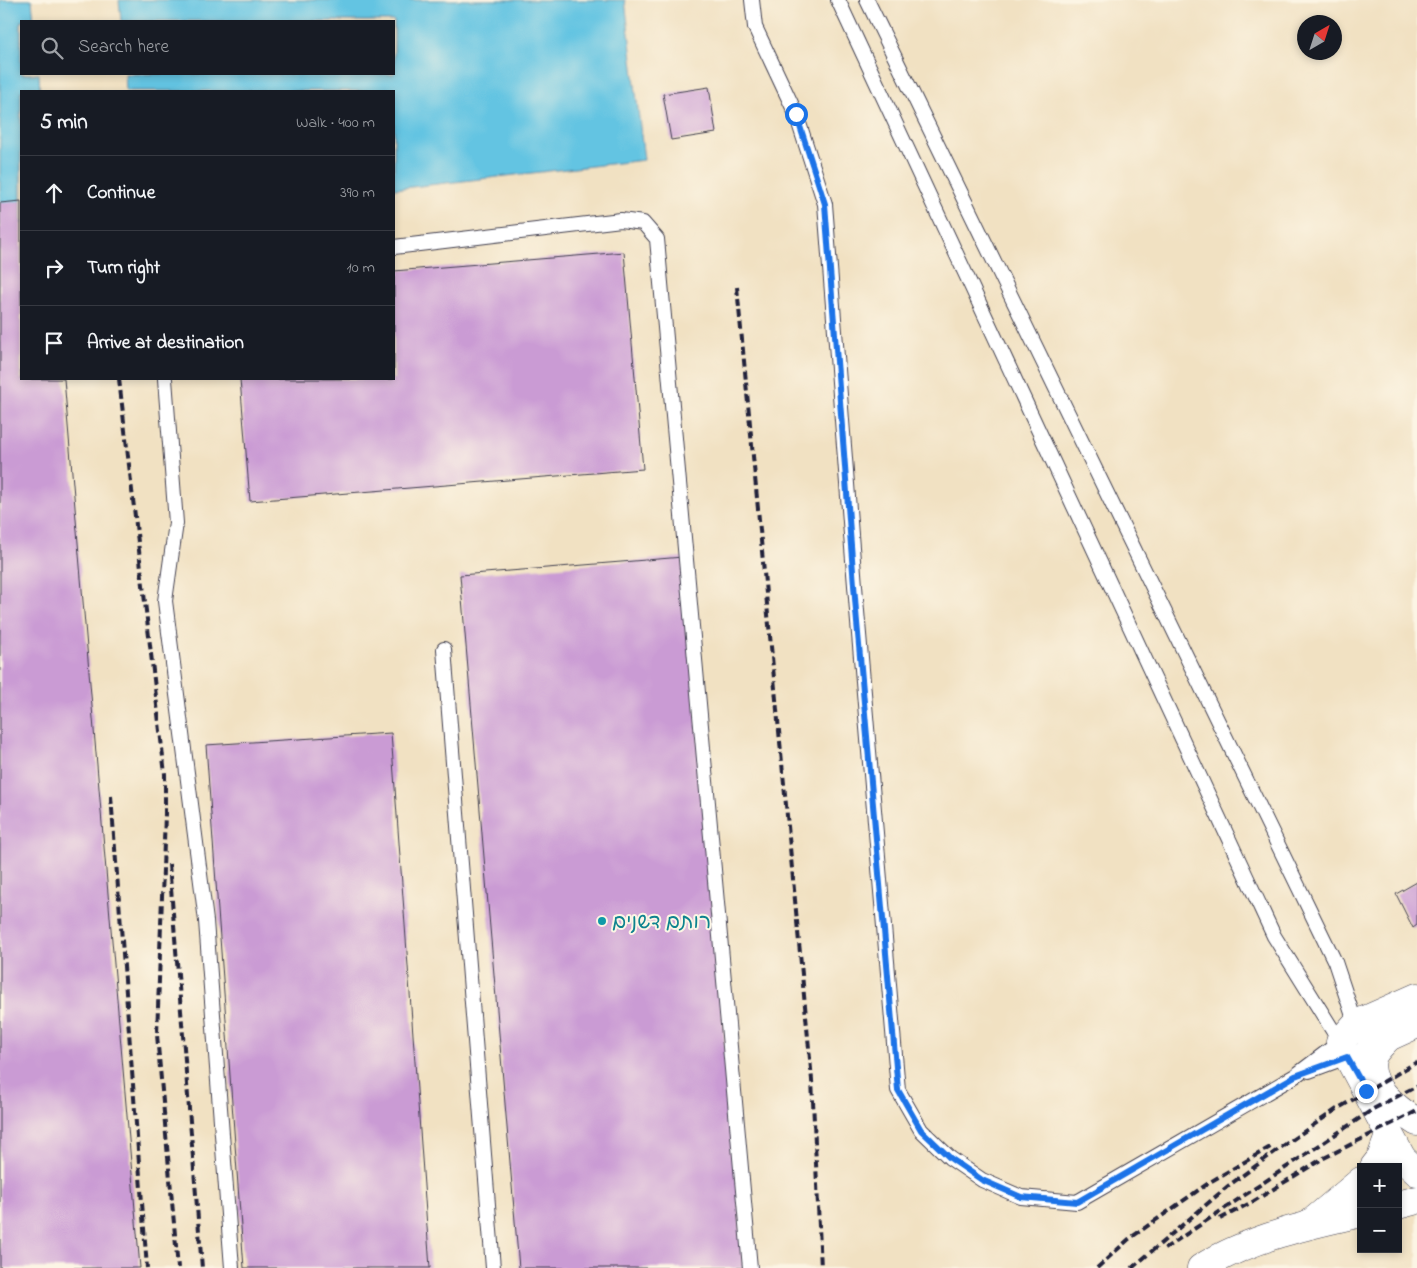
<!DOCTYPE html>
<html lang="en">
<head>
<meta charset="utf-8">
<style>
	body { margin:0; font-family:"Indie Flower","Playpen Sans Hebrew",sans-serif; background:#20242c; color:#f1f3f6 }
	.controls { position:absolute; right:15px; bottom:15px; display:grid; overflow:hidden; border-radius:0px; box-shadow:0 2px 8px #0003 }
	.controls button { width:45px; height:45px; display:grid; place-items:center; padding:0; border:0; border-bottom:1px solid #363941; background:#171b24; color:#f1f3f6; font:25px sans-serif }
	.compass { position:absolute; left:1297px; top:15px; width:45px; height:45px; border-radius:50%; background:#171b24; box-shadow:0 2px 8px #0003; rotate:39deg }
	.stop { position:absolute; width:15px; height:15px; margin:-11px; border:4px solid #1a73e8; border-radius:50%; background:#fff }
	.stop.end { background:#1a73e8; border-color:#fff; box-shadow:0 1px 5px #0008 }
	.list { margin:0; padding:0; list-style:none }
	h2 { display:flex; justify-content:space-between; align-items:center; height:65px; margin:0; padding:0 20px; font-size:21px }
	h2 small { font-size:16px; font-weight:400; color:#9ea1a6 }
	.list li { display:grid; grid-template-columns:32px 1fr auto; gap:15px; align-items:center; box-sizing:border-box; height:75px; padding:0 20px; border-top:1px solid #363941 }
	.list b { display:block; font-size:19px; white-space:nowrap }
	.list em { font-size:16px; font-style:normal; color:#9ea1a6 }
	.icon { flex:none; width:28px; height:28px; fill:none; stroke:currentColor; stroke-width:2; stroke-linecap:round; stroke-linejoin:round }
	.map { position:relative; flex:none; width:1417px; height:1268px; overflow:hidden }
	.search { position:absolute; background:#171b24; box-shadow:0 2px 8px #0003; left:20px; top:20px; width:375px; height:55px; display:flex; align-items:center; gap:12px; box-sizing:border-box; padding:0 18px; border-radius:0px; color:#9ea1a6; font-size:19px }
	.panel { position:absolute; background:#171b24; box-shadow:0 2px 8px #0003; left:20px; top:90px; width:375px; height:290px; border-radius:0px }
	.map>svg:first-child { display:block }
</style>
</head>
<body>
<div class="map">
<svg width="1417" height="1268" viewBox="0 0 1417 1268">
	<rect width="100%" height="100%" fill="#fcf5e5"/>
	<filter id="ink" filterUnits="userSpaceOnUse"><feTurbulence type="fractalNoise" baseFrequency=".02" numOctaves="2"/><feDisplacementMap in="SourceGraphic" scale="10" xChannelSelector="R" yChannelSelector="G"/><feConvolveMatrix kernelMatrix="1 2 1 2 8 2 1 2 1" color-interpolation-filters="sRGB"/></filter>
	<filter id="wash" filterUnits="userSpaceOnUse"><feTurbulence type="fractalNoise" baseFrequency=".0096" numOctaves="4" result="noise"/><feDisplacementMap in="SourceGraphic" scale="20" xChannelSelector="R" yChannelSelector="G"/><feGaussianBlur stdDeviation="1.12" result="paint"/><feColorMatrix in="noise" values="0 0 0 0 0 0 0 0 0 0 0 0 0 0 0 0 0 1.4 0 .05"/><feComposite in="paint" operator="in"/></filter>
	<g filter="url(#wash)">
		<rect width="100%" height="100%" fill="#f1e1c2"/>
		<g fill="#64c4e2" stroke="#43738e">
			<polygon points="0,0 32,0 34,21 21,21 21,74 39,74 40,91 21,91 21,224 0,226"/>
			<polygon points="119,0 625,0 644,160 394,189 394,91 126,91 125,74 394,74 394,21 121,21"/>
		</g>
		<g id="blocks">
			<g fill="#ca9bd4">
				<polygon points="709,87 716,133 671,140 663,94"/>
				<polygon points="21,201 21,379 64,379 140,1268 0,1268 0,203"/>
				<polygon points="624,252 643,469 250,501 240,379 394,379 394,271"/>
				<polygon points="683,557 744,1268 519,1268 460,575"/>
				<polygon points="391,733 430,1268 244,1268 206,745"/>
				<polygon points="1417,882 1417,925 1413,928 1396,894"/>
			</g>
		</g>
	</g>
	<g filter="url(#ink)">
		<use href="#blocks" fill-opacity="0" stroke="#413f4f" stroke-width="1"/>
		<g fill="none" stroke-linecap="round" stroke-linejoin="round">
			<defs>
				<g id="service">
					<polyline points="752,0 755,27 796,114 825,204 857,611 898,1090 921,1130 950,1158 982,1180 1021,1197 1077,1202 1295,1076 1340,1042 1274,936 838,0"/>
					<polyline points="867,0 1335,962 1357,1028"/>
					<polyline points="394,247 621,220 643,223 657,239 750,1268"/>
					<polyline points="165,379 176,523 165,601 206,921 232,1268"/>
					<polyline points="444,649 493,1268"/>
					<polyline points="1309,1071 1347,1057"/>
				</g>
				<g id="minor">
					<polyline points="1417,997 1356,1024 1340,1042 1402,1158 1417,1172"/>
					<path d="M1388,1037C1384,1043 1376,1049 1373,1056C1363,1083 1397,1110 1417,1122"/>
					<polyline points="1371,1045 1417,1024"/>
					<polyline points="1374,1167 1381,1158 1389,1136"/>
					<polyline points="1398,1205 1417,1200"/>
					<polyline points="1312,1222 1361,1181"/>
					<path d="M1201,1268C1249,1238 1307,1225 1361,1213"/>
				</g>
			</defs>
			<use href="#service" stroke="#413f4f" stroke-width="16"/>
			<use href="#minor" stroke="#413f4f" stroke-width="29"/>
			<use href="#service" stroke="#fff" stroke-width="14"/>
			<use href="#minor" stroke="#fff" stroke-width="28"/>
			<g stroke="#22223b" stroke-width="4" stroke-dasharray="8 4" stroke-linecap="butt">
				<polyline points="737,287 812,1080 821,1268"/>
				<polyline points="119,379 165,774 165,814 157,1035 178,1268"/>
				<polyline points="111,796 147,1268"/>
				<polyline points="169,864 202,1268"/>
				<polyline points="1220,1219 1254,1201 1322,1159 1417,1111"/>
				<polyline points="1164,1249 1375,1108 1417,1086"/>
				<polyline points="1097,1268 1129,1239 1210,1182 1272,1146"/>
				<polyline points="1132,1268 1228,1186 1283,1146 1337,1109 1417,1062"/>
			</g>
		</g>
	</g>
	<g fill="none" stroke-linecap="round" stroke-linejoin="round" filter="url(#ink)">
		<polyline stroke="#1a73e8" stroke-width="6" points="796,114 825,204 856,611 898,1090 921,1130 950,1158 982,1180 1021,1197 1077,1202 1295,1076 1347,1057 1366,1091"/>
	</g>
	<circle fill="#0f9aa8" stroke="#fcf5e5" stroke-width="2" cx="602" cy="921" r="5"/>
	<g text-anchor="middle" stroke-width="4" stroke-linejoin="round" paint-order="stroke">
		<g font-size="21" fill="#0d838f" stroke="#fcf5e5" text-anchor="start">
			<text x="612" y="928">רותם דשנים</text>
		</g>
	</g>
</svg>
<div class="controls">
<button>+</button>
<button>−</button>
</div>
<svg class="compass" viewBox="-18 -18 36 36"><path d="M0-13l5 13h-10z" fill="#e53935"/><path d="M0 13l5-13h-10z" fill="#9ea1a6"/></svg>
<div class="stop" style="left:796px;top:114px"></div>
<div class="stop end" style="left:1366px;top:1091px"></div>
<div class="search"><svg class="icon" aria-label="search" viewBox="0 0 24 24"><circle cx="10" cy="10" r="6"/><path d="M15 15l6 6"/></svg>Search here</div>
<section class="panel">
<h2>5 min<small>Walk · 400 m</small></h2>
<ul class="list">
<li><svg class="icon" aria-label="ahead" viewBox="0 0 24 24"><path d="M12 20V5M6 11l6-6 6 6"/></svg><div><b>Continue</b></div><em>390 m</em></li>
<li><svg class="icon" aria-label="right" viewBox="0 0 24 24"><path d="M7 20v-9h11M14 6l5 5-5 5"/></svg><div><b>Turn right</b></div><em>10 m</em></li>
<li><svg class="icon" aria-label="arrive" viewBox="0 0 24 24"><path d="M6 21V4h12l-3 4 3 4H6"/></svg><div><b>Arrive at destination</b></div></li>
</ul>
</section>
</div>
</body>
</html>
